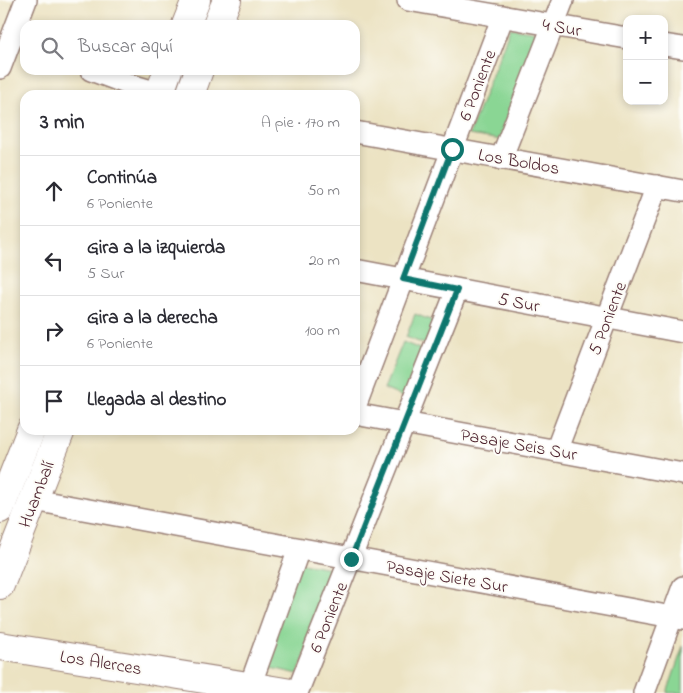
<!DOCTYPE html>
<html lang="es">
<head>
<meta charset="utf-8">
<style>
	body { margin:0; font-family:"Indie Flower",sans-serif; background:#f7f7f7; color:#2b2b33 }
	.controls { position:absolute; right:15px; top:15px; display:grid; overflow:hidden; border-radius:10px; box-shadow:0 2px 8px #0003 }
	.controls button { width:45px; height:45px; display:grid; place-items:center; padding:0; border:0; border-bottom:1px solid #e1e1e2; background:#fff; color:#2b2b33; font:25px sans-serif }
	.stop { position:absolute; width:15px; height:15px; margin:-11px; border:4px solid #0f766e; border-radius:50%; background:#fff }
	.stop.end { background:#0f766e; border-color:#fff; box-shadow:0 1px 5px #0008 }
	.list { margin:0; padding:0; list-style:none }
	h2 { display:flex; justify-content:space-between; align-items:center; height:65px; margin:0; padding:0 20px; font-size:21px }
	h2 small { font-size:16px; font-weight:400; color:#7c7c81 }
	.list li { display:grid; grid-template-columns:32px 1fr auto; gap:15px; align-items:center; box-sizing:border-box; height:70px; padding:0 20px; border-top:1px solid #e1e1e2 }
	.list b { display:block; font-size:19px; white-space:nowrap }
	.list p { margin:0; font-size:16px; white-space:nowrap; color:#7c7c81 }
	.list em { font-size:16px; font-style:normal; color:#7c7c81 }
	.icon { flex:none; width:28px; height:28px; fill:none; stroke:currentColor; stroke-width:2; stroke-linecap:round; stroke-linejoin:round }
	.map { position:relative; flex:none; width:683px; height:693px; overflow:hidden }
	.search { position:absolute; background:#fff; box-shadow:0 2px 8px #0003; left:20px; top:20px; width:340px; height:55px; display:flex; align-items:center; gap:12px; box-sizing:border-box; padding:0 18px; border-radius:15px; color:#7c7c81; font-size:19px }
	.panel { position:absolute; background:#fff; box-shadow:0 2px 8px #0003; left:20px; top:90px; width:340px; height:345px; border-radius:15px }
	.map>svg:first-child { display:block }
</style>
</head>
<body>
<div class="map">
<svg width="683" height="693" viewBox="0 0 683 693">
	<rect width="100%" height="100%" fill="#fdfcf7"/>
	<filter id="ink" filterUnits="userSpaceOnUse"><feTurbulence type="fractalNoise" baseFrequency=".02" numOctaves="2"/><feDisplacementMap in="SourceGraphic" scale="10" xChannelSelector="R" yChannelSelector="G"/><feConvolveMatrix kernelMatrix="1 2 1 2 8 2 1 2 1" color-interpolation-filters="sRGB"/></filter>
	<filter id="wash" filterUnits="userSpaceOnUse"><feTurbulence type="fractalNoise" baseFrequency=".0096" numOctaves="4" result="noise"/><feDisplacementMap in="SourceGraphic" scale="20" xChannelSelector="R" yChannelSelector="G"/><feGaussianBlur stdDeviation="1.12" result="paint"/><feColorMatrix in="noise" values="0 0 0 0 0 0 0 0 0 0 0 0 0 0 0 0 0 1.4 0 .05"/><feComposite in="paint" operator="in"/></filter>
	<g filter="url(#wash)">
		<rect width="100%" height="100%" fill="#ece3c3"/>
		<g fill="#8ad694" stroke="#6a7a60">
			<polygon points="510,28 545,33 502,140 469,135"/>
			<polygon points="415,314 438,323 429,346 406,337"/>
			<polygon points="403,342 427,352 407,399 384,389"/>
			<polygon points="297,562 336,569 298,674 259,665"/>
			<polygon points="683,646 683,693 667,693"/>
		</g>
	</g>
	<g filter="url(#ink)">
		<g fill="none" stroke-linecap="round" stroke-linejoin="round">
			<defs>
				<g id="minor">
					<polyline points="408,0 627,38"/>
					<polyline points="664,45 683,48"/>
					<polyline points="0,68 26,0"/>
					<polyline points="91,70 131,85 165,95"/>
					<polyline points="355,132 683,191"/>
					<polyline points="501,159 563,0"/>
					<polyline points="355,270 683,332"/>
					<polyline points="355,407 503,16"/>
					<polyline points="355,414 683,474"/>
					<polyline points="556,451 657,186"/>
					<polyline points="34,500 683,619"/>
					<polyline points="250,686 299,549"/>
					<polyline points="297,693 457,290"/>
					<polyline points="644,693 683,587"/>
				</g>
				<g id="tertiary">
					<polyline points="186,25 196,0"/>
					<polyline points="217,25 227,0"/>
					<polyline points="159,95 168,70"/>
					<polyline points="190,95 199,70"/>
					<polyline points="0,509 31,430"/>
					<polyline points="0,585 61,430"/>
					<polyline points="0,646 291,693"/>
				</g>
			</defs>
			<use href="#minor" stroke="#9b8177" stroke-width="24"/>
			<use href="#tertiary" stroke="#9b8177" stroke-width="30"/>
			<use href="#minor" stroke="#fff" stroke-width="21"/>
			<use href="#tertiary" stroke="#fff" stroke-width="28"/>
		</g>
	</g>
	<g fill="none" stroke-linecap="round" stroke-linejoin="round" filter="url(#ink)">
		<polyline stroke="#0f766e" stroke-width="6" points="351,559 457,290 403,279 452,149"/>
	</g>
	<g text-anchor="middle" stroke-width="4" stroke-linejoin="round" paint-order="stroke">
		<g font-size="18" fill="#4a1f2b" stroke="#fdfcf7">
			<text transform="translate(562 27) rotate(10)" y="6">4 Sur</text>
			<text transform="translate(477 85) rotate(-69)" y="6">6 Poniente</text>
			<text transform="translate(519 161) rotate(10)" y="6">Los Boldos</text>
			<text transform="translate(519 302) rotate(11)" y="6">5 Sur</text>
			<text transform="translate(607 318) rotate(-69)" y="6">5 Poniente</text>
			<text transform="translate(519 444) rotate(10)" y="6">Pasaje Seis Sur</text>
			<text transform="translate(36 494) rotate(-69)" y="6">Huambalí</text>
			<text transform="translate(447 576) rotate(10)" y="6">Pasaje Siete Sur</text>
			<text transform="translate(328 617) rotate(-68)" y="6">6 Poniente</text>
			<text transform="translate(101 662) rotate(9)" y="6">Los Alerces</text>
		</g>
	</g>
</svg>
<div class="controls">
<button>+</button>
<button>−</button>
</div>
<div class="stop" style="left:452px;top:149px"></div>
<div class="stop end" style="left:351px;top:559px"></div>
<div class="search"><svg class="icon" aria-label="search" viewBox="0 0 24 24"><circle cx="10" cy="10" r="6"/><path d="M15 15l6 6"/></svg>Buscar aquí</div>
<section class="panel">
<h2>3 min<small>A pie · 170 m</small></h2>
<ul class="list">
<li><svg class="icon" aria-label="ahead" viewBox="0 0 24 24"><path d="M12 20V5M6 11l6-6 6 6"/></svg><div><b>Continúa</b><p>6 Poniente</p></div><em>50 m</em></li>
<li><svg class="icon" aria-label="left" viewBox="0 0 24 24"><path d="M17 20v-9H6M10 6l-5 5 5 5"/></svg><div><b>Gira a la izquierda</b><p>5 Sur</p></div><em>20 m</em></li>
<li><svg class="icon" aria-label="right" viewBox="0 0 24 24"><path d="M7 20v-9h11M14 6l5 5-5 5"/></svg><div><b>Gira a la derecha</b><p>6 Poniente</p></div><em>100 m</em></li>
<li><svg class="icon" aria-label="arrive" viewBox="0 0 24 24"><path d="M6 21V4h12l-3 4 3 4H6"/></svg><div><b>Llegada al destino</b></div></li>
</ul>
</section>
</div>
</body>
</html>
